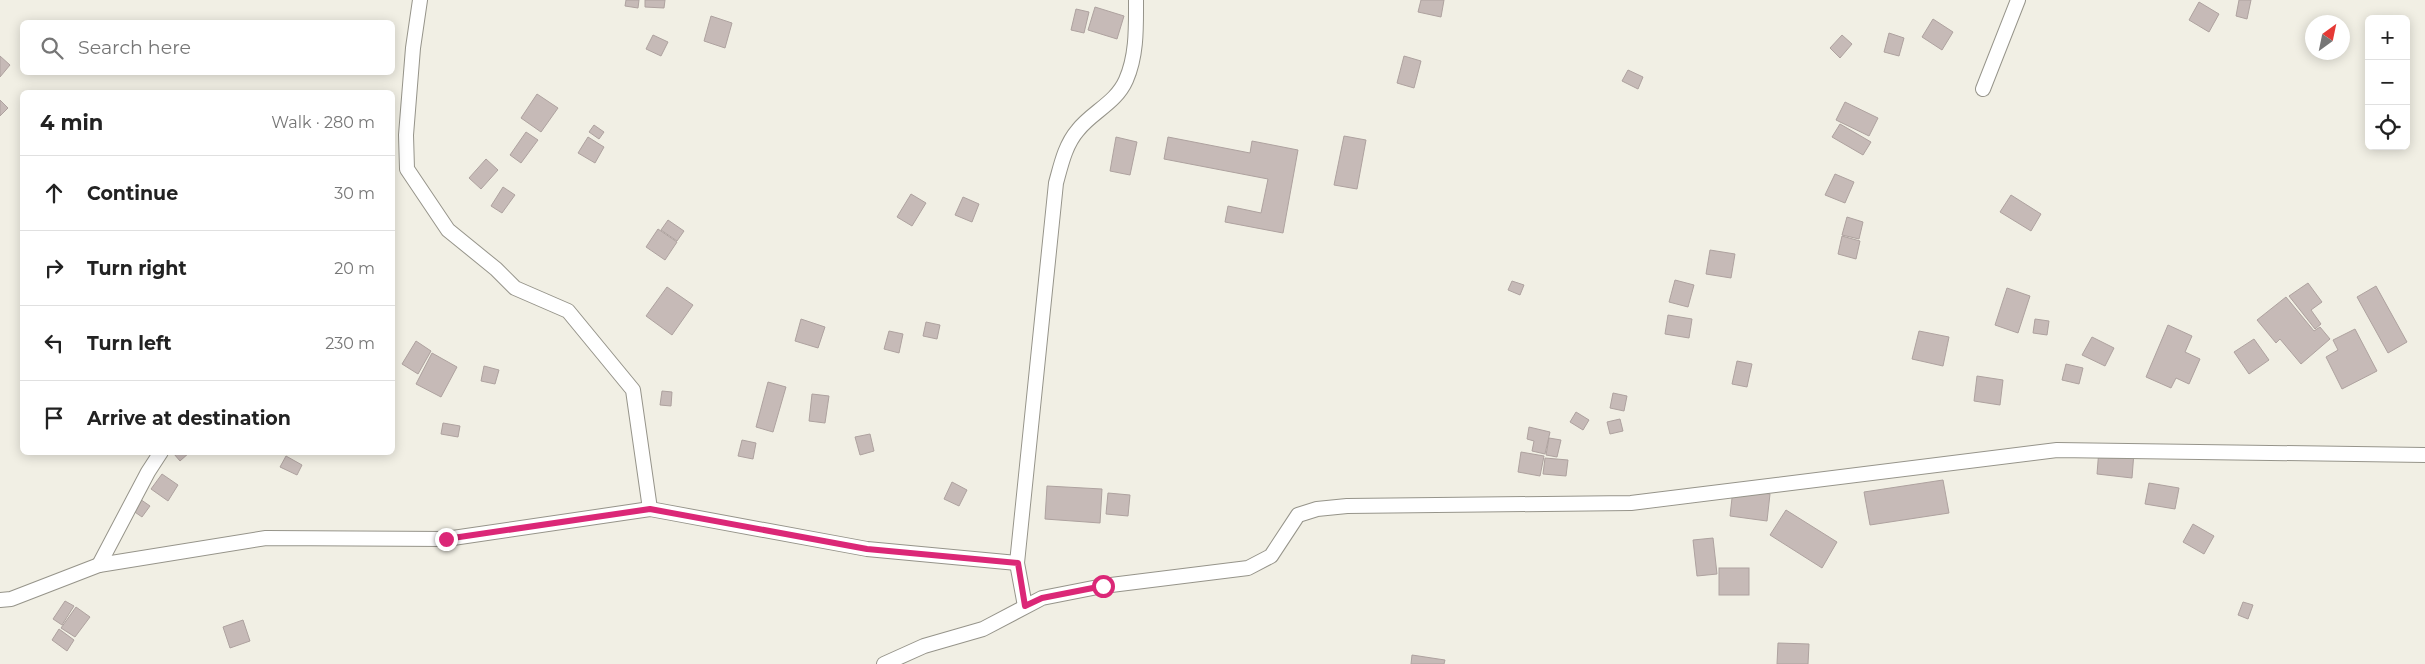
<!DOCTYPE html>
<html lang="en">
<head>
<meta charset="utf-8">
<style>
	body { margin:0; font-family:Montserrat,sans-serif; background:#f6f6f6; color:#222 }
	.controls { position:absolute; right:15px; top:15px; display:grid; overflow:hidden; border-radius:8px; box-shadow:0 2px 12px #0003 }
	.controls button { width:45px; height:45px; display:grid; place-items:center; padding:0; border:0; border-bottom:1px solid #e0e0e0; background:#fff; color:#222; font:25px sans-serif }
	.compass { position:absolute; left:2305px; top:15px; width:45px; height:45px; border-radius:50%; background:#fff; box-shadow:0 2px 12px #0003; rotate:33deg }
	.stop { position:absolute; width:15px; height:15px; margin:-11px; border:4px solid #db2777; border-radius:50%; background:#fff }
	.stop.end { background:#db2777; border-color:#fff; box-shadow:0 1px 5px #0008 }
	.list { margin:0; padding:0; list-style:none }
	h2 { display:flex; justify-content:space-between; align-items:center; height:65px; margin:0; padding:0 20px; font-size:21px }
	h2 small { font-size:16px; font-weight:400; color:#767676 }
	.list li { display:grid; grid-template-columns:32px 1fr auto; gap:15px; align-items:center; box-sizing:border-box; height:75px; padding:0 20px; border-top:1px solid #e0e0e0 }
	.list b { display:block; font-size:19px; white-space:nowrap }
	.list em { font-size:16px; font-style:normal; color:#767676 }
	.icon { flex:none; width:28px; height:28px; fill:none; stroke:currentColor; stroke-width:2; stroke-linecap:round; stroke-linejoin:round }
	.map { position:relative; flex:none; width:2425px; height:664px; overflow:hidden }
	.search { position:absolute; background:#fff; box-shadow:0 2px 12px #0003; left:20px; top:20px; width:375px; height:55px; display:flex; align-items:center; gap:12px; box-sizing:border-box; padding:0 18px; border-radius:8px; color:#767676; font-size:19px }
	.panel { position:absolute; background:#fff; box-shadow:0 2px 12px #0003; left:20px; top:90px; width:375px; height:365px; border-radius:8px }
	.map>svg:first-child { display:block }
</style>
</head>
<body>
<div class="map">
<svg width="2425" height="664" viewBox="0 0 2425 664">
	<rect width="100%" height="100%" fill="#f1efe4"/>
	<g fill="#c6bab7" stroke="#aea29f">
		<polygon points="626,0 639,0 638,8 625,6"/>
		<polygon points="645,0 665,0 664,8 645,7"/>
		<polygon points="1421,0 1444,0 1441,17 1418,12"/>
		<polygon points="2239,0 2251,0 2247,19 2236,16"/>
		<polygon points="2199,2 2219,14 2209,32 2189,20"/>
		<polygon points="1095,7 1124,16 1117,39 1088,30"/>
		<polygon points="1076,9 1089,12 1084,33 1071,30"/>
		<polygon points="711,16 732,23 725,48 704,41"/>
		<polygon points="1933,19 1953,32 1942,50 1922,37"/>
		<polygon points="1889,33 1904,38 1899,56 1884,52"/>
		<polygon points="653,35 668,42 661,56 646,49"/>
		<polygon points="1842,35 1852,44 1840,58 1830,48"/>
		<polygon points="0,56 10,65 0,77"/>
		<polygon points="1404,56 1421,61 1414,88 1397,83"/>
		<polygon points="1628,70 1643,77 1638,89 1622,81"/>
		<polygon points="537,94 558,108 541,132 521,118"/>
		<polygon points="0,100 8,108 0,116"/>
		<polygon points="1845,102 1878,118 1869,136 1836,120"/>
		<polygon points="1840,124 1871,142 1863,155 1832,137"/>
		<polygon points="594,125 604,132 599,139 589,132"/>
		<polygon points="526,132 538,140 521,163 510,155"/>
		<polygon points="1344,136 1366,140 1357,189 1334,185"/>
		<polygon points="588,137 604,147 595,163 578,153"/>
		<polygon points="1116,137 1137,142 1130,175 1110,171"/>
		<polygon points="1168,137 1250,153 1252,141 1298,150 1283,233 1225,222 1228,206 1261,213 1268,179 1164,159"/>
		<polygon points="486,159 498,170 481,189 469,178"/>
		<polygon points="1835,174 1854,182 1845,203 1825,195"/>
		<polygon points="503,187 515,195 502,213 491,206"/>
		<polygon points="911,194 926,203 912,226 897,217"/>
		<polygon points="2011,195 2041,214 2031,231 2000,212"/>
		<polygon points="963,197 979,204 972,222 955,215"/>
		<polygon points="1847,217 1863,222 1859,239 1842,235"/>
		<polygon points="668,220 684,231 677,241 661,230"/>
		<polygon points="658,229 677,242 665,260 646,247"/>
		<polygon points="1842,236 1860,241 1856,259 1838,254"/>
		<polygon points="1710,250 1735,254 1731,278 1706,274"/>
		<polygon points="1675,280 1694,285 1688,307 1669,302"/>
		<polygon points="1512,281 1524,285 1520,295 1508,290"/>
		<polygon points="2308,283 2322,302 2311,310 2321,324 2315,329 2289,296"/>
		<polygon points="2376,286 2407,342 2388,353 2357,297"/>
		<polygon points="667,287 693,305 672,335 646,316"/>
		<polygon points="2007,288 2030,296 2018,333 1995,325"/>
		<polygon points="2286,297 2314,331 2320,327 2330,339 2301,364 2280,339 2276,343 2257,320"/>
		<polygon points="1668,315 1692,319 1689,338 1665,334"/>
		<polygon points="801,319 825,327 818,348 795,341"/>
		<polygon points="2035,319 2049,321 2047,335 2033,333"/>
		<polygon points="926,322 940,325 937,339 923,336"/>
		<polygon points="2168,325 2192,336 2185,352 2200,359 2189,384 2176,378 2171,388 2146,377"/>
		<polygon points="2355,329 2377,371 2342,389 2326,357 2338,350 2333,340"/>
		<polygon points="889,331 903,334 899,353 884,349"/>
		<polygon points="1919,331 1949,337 1943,366 1912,359"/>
		<polygon points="2092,337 2114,348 2105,366 2082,355"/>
		<polygon points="2254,339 2269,360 2249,374 2234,352"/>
		<polygon points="416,341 431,351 418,374 402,364"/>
		<polygon points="432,353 457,367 441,397 416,384"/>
		<polygon points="1737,361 1752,364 1747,387 1732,384"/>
		<polygon points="2066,364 2083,368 2079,384 2062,380"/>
		<polygon points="484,366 499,370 495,384 481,381"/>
		<polygon points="1977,376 2003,380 2000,405 1974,401"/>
		<polygon points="768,382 786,387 773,432 756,427"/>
		<polygon points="662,391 672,392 671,406 660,405"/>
		<polygon points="1613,393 1627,396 1624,411 1610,408"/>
		<polygon points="812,394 829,396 825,423 809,421"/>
		<polygon points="1576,412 1589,420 1583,430 1570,422"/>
		<polygon points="1620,419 1623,431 1610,434 1607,422"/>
		<polygon points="443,423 460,426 458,437 441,434"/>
		<polygon points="1529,427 1550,432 1545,454 1532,451 1534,441 1527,439"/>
		<polygon points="870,434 874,451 860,455 855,437"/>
		<polygon points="1549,438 1561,440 1557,457 1546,455"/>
		<polygon points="742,440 756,443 753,459 738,456"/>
		<polygon points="2099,449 2134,452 2132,478 2097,474"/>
		<polygon points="176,452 190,452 180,461 174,454"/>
		<polygon points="1521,452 1544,456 1540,476 1518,472"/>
		<polygon points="286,456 302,465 297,475 280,467"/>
		<polygon points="1545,458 1568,460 1566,476 1543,474"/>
		<polygon points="162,474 178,485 168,501 151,489"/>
		<polygon points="1943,480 1949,513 1870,525 1864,492"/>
		<polygon points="952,482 967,490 959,506 944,499"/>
		<polygon points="2149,483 2179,488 2175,509 2145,504"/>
		<polygon points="1047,486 1102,489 1100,523 1045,519"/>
		<polygon points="1733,489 1770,494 1767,521 1730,516"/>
		<polygon points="1108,493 1130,495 1128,516 1106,514"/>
		<polygon points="137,497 150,506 142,517 129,508"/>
		<polygon points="1786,510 1837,542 1822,568 1770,535"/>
		<polygon points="2193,524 2214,536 2204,554 2183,542"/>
		<polygon points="1713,538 1717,574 1697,576 1693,540"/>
		<rect x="1719" y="568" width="30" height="27"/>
		<polygon points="65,601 74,606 62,625 53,619"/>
		<polygon points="2243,602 2253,605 2248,619 2238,615"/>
		<polygon points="76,607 90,617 75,637 61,628"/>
		<polygon points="243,620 250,641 230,648 223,627"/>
		<polygon points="59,629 74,640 67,651 52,640"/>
		<polygon points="1778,643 1809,644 1808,664 1777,664"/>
		<polygon points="1412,655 1445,660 1444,664 1411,664"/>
	</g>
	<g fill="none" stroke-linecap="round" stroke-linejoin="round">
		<defs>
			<g id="minor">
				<polyline points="420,0 413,48 406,135 407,169 448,230 496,269 515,288 568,311 633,390 650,509"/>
				<polyline points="1983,89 2018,0"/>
				<polyline points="99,565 148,472 161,452"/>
				<polyline points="0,600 11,599 99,565 266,538 446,539 650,509 867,549 1017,563"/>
				<path d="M1025,606L1017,563L1056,183C1061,165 1065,145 1078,130C1092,112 1116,103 1126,80C1137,55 1136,27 1136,0"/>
				<polyline points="884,664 924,646 983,629 1042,598 1103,586 1248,568 1271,556 1298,515 1317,509 1347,506 1631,503 2057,450 2425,455"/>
			</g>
		</defs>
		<use href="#minor" stroke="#96948a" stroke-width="16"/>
		<use href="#minor" stroke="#fff" stroke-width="14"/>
	</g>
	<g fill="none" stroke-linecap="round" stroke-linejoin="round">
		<polyline stroke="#db2777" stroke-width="6" points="446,539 650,509 867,549 1018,563 1025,606 1042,598 1103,586"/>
	</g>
</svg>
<div class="controls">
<button>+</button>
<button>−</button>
<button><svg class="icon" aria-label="locate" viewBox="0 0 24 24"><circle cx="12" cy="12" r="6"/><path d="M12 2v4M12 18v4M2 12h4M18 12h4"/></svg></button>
</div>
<svg class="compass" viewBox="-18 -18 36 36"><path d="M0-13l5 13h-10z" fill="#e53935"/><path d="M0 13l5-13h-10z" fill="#767676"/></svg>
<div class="stop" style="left:1103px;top:586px"></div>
<div class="stop end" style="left:446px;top:539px"></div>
<div class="search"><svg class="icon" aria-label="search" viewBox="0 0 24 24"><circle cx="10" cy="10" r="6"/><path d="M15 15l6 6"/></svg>Search here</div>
<section class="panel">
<h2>4 min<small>Walk · 280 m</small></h2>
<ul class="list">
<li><svg class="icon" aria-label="ahead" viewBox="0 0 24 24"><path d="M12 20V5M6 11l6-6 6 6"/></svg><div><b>Continue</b></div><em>30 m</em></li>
<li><svg class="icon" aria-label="right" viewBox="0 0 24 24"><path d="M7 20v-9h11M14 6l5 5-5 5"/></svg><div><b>Turn right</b></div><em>20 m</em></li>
<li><svg class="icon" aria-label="left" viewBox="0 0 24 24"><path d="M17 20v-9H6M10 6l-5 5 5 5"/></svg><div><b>Turn left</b></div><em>230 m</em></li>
<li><svg class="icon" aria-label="arrive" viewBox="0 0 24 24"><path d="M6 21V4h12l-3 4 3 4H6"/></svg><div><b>Arrive at destination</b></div></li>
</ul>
</section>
</div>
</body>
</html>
